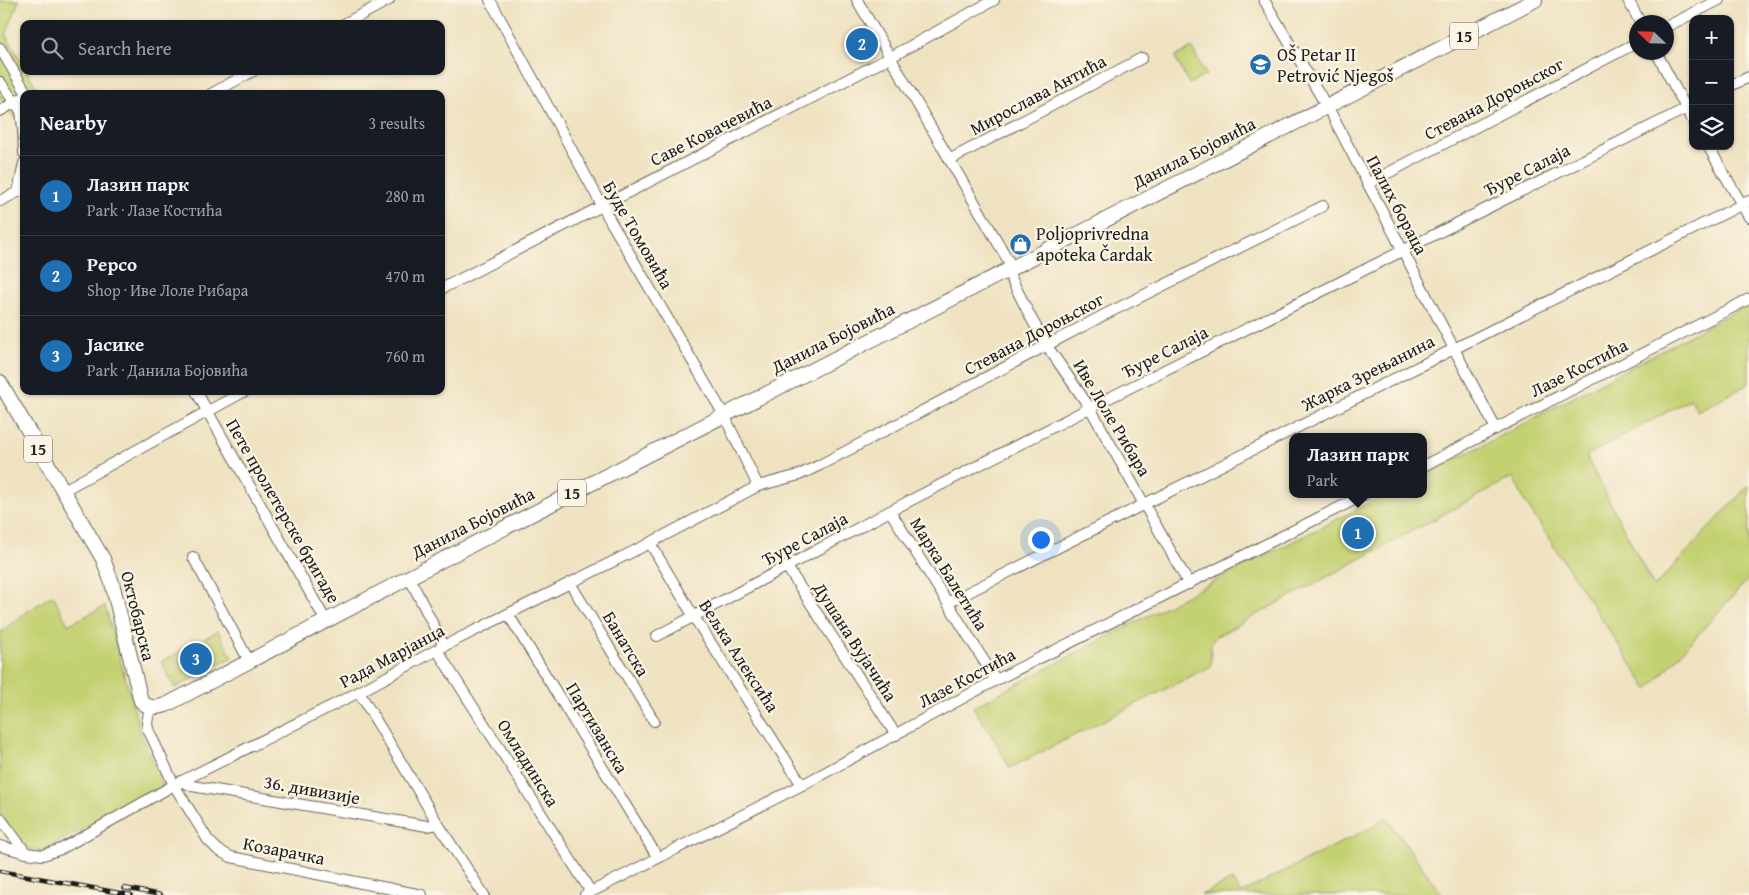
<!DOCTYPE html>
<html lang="en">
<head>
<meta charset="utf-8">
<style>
	body { margin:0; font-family:"Gentium Book Plus",serif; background:#20242c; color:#f1f3f6 }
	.controls { position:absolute; right:15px; top:15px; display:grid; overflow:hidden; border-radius:10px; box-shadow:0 1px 4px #0004 }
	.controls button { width:45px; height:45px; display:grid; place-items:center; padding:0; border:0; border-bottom:1px solid #363941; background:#171b24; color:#f1f3f6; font:25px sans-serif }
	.compass { position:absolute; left:1629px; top:15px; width:45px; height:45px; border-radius:50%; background:#171b24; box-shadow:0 1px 4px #0004; rotate:293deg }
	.you { position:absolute; left:1040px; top:539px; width:18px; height:18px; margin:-12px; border:4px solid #fff; border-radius:50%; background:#1a73e8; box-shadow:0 0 0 8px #1a73e833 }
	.badge { display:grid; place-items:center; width:32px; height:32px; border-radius:50%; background:#1f6fb2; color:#fff; font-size:16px; font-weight:700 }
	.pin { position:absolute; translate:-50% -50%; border:2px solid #fff; box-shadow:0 1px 5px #0006 }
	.popup { position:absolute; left:1289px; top:433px; width:138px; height:65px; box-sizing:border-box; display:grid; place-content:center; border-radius:10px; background:#171b24; filter:drop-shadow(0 1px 4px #0005); font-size:16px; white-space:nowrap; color:#9ea1a6 }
	.popup b { font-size:19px; color:#f1f3f6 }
	.popup::after { content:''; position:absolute; left:50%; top:100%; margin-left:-10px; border:10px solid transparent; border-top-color:#171b24 }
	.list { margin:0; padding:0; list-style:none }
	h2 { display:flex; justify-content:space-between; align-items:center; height:65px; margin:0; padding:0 20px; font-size:21px }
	h2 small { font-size:16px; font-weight:400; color:#9ea1a6 }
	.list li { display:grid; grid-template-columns:32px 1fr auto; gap:15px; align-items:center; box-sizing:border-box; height:80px; padding:0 20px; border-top:1px solid #363941 }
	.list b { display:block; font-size:19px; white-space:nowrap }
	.list p { margin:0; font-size:16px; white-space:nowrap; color:#9ea1a6 }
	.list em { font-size:16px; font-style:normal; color:#9ea1a6 }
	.icon { flex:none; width:28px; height:28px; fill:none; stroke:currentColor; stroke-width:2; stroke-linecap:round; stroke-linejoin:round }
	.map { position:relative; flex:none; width:1749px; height:895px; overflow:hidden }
	.search { position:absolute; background:#171b24; box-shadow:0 1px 4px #0004; left:20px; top:20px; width:425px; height:55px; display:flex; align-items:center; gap:12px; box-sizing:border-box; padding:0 18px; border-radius:10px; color:#9ea1a6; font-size:19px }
	.panel { position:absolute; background:#171b24; box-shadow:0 1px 4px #0004; left:20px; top:90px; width:425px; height:305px; border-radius:10px }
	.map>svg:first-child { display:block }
</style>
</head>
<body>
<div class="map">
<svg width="1749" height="895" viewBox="0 0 1749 895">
	<rect width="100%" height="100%" fill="#fcf5e5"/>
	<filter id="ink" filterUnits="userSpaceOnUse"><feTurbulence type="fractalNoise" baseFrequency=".02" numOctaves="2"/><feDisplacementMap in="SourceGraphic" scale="10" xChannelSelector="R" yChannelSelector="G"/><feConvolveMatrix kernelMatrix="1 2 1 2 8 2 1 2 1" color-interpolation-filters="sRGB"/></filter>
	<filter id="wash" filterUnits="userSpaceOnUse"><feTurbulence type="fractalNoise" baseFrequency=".0096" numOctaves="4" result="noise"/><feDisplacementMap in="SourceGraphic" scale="20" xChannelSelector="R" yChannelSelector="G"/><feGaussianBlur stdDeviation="1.12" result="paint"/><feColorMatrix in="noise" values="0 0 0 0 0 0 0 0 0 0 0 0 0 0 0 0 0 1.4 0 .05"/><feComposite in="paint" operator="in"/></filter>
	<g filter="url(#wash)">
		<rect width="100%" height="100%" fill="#efe2c1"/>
		<g fill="#c4d173" stroke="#707648">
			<polygon points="0,0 19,0 6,35 24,66 24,71 27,71 40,94 24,94 24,131 0,98"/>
			<polygon points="1192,48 1206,75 1189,84 1175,57"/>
			<polygon points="1749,304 1749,384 1697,411 1691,399 1586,456 1654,587 1749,485 1749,578 1648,690 1525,502 1513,477 1215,637 1211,645 1211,666 1010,768 997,744 973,707 1203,587 1387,494 1423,494 1423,476 1493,440"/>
			<polygon points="53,595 68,625 105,606 141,734 163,785 162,787 41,851 26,848 0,814 0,633 25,613"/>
			<polygon points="218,631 232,657 175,688 161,662"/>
			<polygon points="1386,817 1441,893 1438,895 1201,895 1232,880 1241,893 1374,826"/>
		</g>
	</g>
	<g filter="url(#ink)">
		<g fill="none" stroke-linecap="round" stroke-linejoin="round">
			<defs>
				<g id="minor">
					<polyline points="490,0 611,222 724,415 758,486"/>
					<polyline points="857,0 1012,267"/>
					<polyline points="1264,0 1333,117 1496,429"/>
					<polyline points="1628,0 1640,22"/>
					<polyline points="344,24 389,0"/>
					<polyline points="1666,27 1719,0"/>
					<polyline points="0,48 27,94"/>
					<polyline points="1656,52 1693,121"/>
					<polyline points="0,82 24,115"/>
					<polyline points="1730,86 1749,77"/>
					<polyline points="211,94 253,71"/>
					<polyline points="0,111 24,97"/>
					<polyline points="21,111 23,128 24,153"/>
					<polyline points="1708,146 1749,217"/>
					<polyline points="949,160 1142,58"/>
					<polyline points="1367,184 1636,43"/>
					<polyline points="18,192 24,163"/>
					<polyline points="0,201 24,189"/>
					<polyline points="1007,270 1031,318 1047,346 1090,408 1189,584"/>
					<polyline points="441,289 889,58 994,0"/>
					<polyline points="196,391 326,621"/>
					<polyline points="1423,466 1749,299"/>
					<polyline points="62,491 245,391"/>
					<polyline points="890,511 996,680"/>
					<polyline points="650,543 694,617 802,785"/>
					<polyline points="193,557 249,661"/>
					<polyline points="787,567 896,735"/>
					<polyline points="409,577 444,646"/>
					<polyline points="570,583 654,721"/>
					<polyline points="949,602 1749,201"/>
					<polyline points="508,614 658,858"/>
					<polyline points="657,636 890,511 1103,401 1693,105"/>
					<polyline points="437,650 591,892"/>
					<polyline points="359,692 438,824 484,895"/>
					<polyline points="150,707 147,723 148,729 174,785 208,840 218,850 231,857 422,895"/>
					<polyline points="181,781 192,786 427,826 438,824"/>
					<polyline points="0,818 26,853"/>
					<polyline points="0,846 26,853 43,855 61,849 174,785 359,692 444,646 650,543 758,486 799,475 820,465 1106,314 1323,206"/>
					<polyline points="585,895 802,785 996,680 1366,494"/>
				</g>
				<path id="major" d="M0,382L103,559L112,583L141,701C148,709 156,708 166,705L442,560L1535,0"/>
			</defs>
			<use href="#minor" stroke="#666156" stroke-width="12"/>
			<use href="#major" stroke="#666156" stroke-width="16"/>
			<use href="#minor" stroke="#fff" stroke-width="10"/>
			<use href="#major" stroke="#fff" stroke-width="14"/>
			<defs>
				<g id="rail">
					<polyline points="0,871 131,895"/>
					<polyline points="124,888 161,895"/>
				</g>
			</defs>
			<use href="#rail" stroke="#1c1c1c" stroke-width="4.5"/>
			<use href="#rail" stroke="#fcf5e5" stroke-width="2.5" stroke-dasharray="8" stroke-linecap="butt"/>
		</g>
	</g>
	<defs>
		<symbol id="school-disc" viewBox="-11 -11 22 22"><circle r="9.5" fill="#1f6fb2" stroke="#fcf5e5"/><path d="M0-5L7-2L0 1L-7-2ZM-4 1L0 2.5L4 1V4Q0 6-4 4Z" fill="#fff"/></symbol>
		<symbol id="shop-disc" viewBox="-11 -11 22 22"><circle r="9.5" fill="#1f6fb2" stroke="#fcf5e5"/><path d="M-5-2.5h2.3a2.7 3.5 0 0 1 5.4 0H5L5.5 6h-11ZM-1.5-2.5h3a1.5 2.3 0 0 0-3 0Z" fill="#fff"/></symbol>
	</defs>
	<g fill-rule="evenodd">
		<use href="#school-disc" x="1248" y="52" width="25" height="25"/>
		<use href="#shop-disc" x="1008" y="232" width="25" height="25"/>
	</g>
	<g text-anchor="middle" stroke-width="4.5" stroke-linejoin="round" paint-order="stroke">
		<g fill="#fcf5e5" stroke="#5f5d58" stroke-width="1">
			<rect x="1450" y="22.5" width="28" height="27" rx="4"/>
			<rect x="24" y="435.5" width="28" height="27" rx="4"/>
			<rect x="558" y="479.5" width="28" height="27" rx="4"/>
		</g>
		<g font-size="16" font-weight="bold" fill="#1c1c1c">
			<text x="1464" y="42">15</text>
			<text x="38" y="455">15</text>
			<text x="572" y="499">15</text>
		</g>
		<g font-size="18" fill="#1c1c1c" stroke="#fcf5e5" text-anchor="start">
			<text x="1277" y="61">OŠ Petar II<tspan x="1277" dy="21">Petrović Njegoš</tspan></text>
			<text x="1036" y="240">Poljoprivredna<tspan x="1036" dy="21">apoteka Čardak</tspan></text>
		</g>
		<g font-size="18" fill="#1c1c1c" stroke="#fcf5e5">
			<text transform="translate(1038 95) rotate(-28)" y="6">Мирослава Антића</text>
			<text transform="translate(1494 99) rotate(-28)" y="6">Стевана Дороњског</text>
			<text transform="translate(711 131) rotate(-27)" y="6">Саве Ковачевића</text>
			<text transform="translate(1194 153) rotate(-27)" y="6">Данила Бојовића</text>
			<text transform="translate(1527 170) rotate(-27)" y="6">Ђуре Салаја</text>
			<text transform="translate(1397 205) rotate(62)" y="6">Палих бораца</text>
			<text transform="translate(638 235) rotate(60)" y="6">Буде Томовића</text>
			<text transform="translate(1034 334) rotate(-28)" y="6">Стевана Дороњског</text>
			<text transform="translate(833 338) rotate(-27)" y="6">Данила Бојовића</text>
			<text transform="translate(1165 352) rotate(-27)" y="6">Ђуре Салаја</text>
			<text transform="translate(1579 368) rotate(-27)" y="6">Лазе Костића</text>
			<text transform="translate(1368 373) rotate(-27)" y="6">Жарка Зрењанина</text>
			<text transform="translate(1112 418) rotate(59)" y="6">Иве Лоле Рибара</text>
			<text transform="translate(283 511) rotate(60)" y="6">Пете пролетерске бригаде</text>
			<text transform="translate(473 523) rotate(-27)" y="6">Данила Бојовића</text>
			<text transform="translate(805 539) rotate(-28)" y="6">Ђуре Салаја</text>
			<text transform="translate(949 574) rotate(58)" y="6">Марка Балетића</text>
			<text transform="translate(138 616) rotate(76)" y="6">Октобарска</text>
			<text transform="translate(855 642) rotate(57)" y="6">Душана Вујачића</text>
			<text transform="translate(626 644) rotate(59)" y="6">Банатска</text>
			<text transform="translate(392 656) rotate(-28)" y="6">Рада Марјанца</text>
			<text transform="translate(739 656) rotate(57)" y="6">Вељка Алексића</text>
			<text transform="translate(967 678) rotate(-28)" y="6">Лазе Костића</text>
			<text transform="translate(597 728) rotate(59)" y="6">Партизанска</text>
			<text transform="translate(528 763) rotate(58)" y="6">Омладинска</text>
			<text transform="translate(312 790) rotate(10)" y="6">36. дивизије</text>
			<text transform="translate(284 851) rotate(11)" y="6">Козарачка</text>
		</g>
	</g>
</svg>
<div class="controls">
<button>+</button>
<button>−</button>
<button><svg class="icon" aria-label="layers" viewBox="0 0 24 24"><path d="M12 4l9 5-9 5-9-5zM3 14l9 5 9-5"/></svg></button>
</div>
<svg class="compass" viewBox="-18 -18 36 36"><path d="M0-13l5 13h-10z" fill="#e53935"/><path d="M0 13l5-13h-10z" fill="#9ea1a6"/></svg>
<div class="you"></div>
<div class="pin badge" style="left:1358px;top:533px">1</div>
<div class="popup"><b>Лазин парк</b>Park</div>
<div class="pin badge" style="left:862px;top:44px">2</div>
<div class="pin badge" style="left:196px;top:659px">3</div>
<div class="search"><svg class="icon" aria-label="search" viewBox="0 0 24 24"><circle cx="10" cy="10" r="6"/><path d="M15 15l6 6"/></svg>Search here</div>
<section class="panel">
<h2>Nearby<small>3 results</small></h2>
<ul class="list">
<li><span class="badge">1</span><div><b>Лазин парк</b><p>Park · Лазе Костића</p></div><em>280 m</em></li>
<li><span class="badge">2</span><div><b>Pepco</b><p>Shop · Иве Лоле Рибара</p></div><em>470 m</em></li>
<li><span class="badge">3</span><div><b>Јасике</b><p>Park · Данила Бојовића</p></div><em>760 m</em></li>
</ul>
</section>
</div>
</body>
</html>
